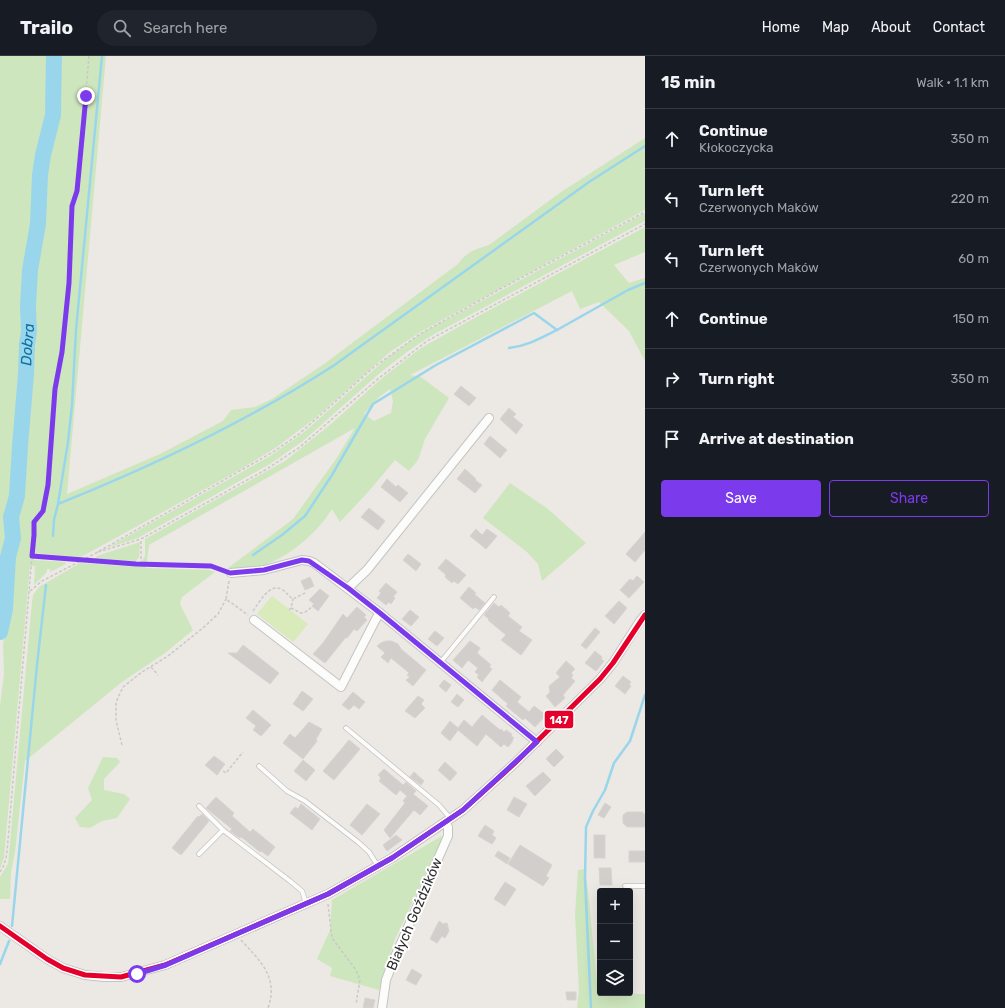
<!DOCTYPE html>
<html lang="en">
<head>
<meta charset="utf-8">
<style>
	body { margin:0; font-family:Rubik,sans-serif; background:#20242c; color:#f1f3f6 }
	.controls { position:absolute; right:12px; bottom:12px; display:grid; overflow:hidden; border-radius:4px; box-shadow:0 4px 16px #0002 }
	.controls button { width:36px; height:36px; display:grid; place-items:center; padding:0; border:0; border-bottom:1px solid #363941; background:#171b24; color:#f1f3f6; font:20px sans-serif }
	.stop { position:absolute; width:12px; height:12px; margin:-9px; border:3px solid #7c3aed; border-radius:50%; background:#fff }
	.stop.end { background:#7c3aed; border-color:#fff; box-shadow:0 1px 4px #0008 }
	.list { margin:0; padding:0; list-style:none }
	h2 { display:flex; justify-content:space-between; align-items:center; height:52px; margin:0; padding:0 16px; font-size:17px }
	h2 small { font-size:13px; font-weight:400; color:#9ea1a6 }
	.list li { display:grid; grid-template-columns:26px 1fr auto; gap:12px; align-items:center; box-sizing:border-box; height:60px; padding:0 16px; border-top:1px solid #363941 }
	.list b { display:block; font-size:15px; white-space:nowrap }
	.list p { margin:0; font-size:13px; white-space:nowrap; color:#9ea1a6 }
	.list em { font-size:13px; font-style:normal; color:#9ea1a6 }
	.actions { display:flex; gap:8px; padding:12px 16px }
	.actions a { flex:1; padding:9px 0; border:1px solid #7c3aed; border-radius:4px; text-align:center; font-size:14px; color:#7c3aed }
	.actions .main { background:#7c3aed; color:#fff }
	.icon { flex:none; width:22px; height:22px; fill:none; stroke:currentColor; stroke-width:2; stroke-linecap:round; stroke-linejoin:round }
	.map { position:relative; flex:none; width:645px; height:952px; overflow:hidden }
	header { display:flex; align-items:center; gap:24px; box-sizing:border-box; height:56px; padding:0 20px; background:#171b24; border-bottom:1px solid #363941 }
	header strong { font-size:19px }
	nav { display:flex; gap:22px; margin-inline-start:auto; font-size:14px }
	.search { width:280px; height:36px; background:#20242c; display:flex; align-items:center; gap:10px; box-sizing:border-box; padding:0 14px; border-radius:22px; color:#9ea1a6; font-size:15px }
	main { display:flex }
	aside { flex:1; background:#171b24 }
	.map>svg:first-child { display:block }
</style>
</head>
<body>
<header>
<strong>Trailo</strong>
<div class="search"><svg class="icon" aria-label="search" viewBox="0 0 24 24"><circle cx="10" cy="10" r="6"/><path d="M15 15l6 6"/></svg>Search here</div>
<nav><a>Home</a><a>Map</a><a>About</a><a>Contact</a></nav>
</header>
<main>
<div class="map">
<svg width="645" height="952" viewBox="0 0 645 952">
	<rect width="100%" height="100%" fill="#ece8e4"/>
	<g fill="#cee6be" fill-rule="evenodd">
		<polygon points="0,0 53,0 52,54 50,72 43,91 40,110 37,169 27,226 29,274 17,414 17,432 9,451 8,465 9,480 3,499 4,511 0,550"/>
		<path d="M57,0H106L67,438L160,398L223,365L231,354L255,351L272,343L324,308L458,208C466,196 476,193 489,189L561,136L645,82V154L422,275L390,296L314,363L277,391L241,413L83,500L79,501L35,497L34,504L65,506L66,508L50,516V513H47V516L34,529L35,510H30L4,802L0,813V650L4,617L3,590L11,532V503L15,480V456L21,435L24,366L31,292L32,217L39,173L44,109L47,91L55,62L54,43Z"/>
		<polygon points="645,157 645,165 429,281 407,296 381,316 303,385 270,408 138,482 107,492 270,400 303,377 386,303 422,277"/>
		<path d="M645,171V196L614,209L629,227L645,222V305L629,275L599,246L580,253L572,235L410,319L421,321L449,342L425,383L418,404L409,415L395,404L369,435L340,466L332,453C314,482 278,511 243,514C238,514 233,513 228,512L293,463L336,403L355,372L149,489L146,512L209,514L215,516L182,541L180,548L193,574L165,597L122,626L25,705L15,796L11,816L10,843H0V821L8,808L32,546L33,539L39,531L80,507L139,511L145,500V483L285,405L331,368L381,323L421,292L469,265ZM390,333L393,345L391,357L374,365L364,358L379,341Z"/>
		<polygon points="510,427 548,453 586,487 542,525 538,508 527,496 483,462"/>
		<polygon points="140,486 139,501 136,505 95,503 97,500"/>
		<polygon points="103,701 117,702 120,706 104,723 104,734 124,738 130,743 117,762 102,765 90,772 80,771 75,762 92,744 88,732"/>
		<polygon points="442,780 443,782 395,883 379,934 330,920 332,912 317,903 330,874 332,844"/>
		<polygon points="585,813 588,834 598,938 645,938 645,952 577,952 579,935 575,858 578,814"/>
	</g>
	<polygon fill="#d9eabb" points="272,540 308,568 293,586 257,558"/>
	<g fill="none" stroke-linecap="round" stroke-linejoin="round">
		<g stroke="#99d6ec" stroke-width="2.5">
			<path d="M102,0L76,274L72,349L68,386L58,448C153,410 246,366 333,310L589,126L645,90"/>
			<path d="M509,292C527,290 541,282 557,274"/>
			<polyline points="53,480 54,464 58,448"/>
			<polyline points="253,499 282,479 305,460 332,419 373,348 436,309 534,257 557,274 628,234 645,227"/>
			<polyline points="12,870 37,609 46,529"/>
			<polyline points="0,908 9,885"/>
			<polyline points="591,952 585,823 586,771 593,755 605,734 614,707 630,685 645,639"/>
		</g>
		<path stroke="#99d6ec" stroke-width="16" id="s1" d="M0,576L5,553L8,501L13,482L11,461L17,440L20,390L26,318L27,289L29,275L28,250L30,214L38,168L40,119L43,99L53,59L54,0"/>
	</g>
	<g fill="#d1cecb" stroke="#d7d4d0">
		<polygon points="461,330 476,342 469,350 454,338"/>
		<polygon points="509,352 516,358 513,361 523,369 516,378 500,363"/>
		<polygon points="490,380 507,394 500,402 484,388"/>
		<polygon points="465,413 476,423 475,424 482,429 475,437 457,423"/>
		<polygon points="387,423 396,431 398,429 408,437 400,446 381,431"/>
		<polygon points="369,452 385,465 378,474 361,461"/>
		<polygon points="476,473 482,479 487,473 497,480 486,493 470,480"/>
		<polygon points="645,476 645,494 635,506 626,498"/>
		<polygon points="408,498 421,508 416,515 403,504"/>
		<polygon points="446,503 466,519 458,528 454,525 452,527 445,521 446,519 438,512"/>
		<polygon points="637,520 644,526 629,542 620,534 630,523 633,525"/>
		<polygon points="310,521 314,530 305,534 301,525"/>
		<polygon points="386,527 397,536 393,541 395,542 391,548 389,546 386,549 377,542 381,537 379,535"/>
		<polygon points="469,531 476,537 474,538 485,547 479,554 475,551 473,553 460,542"/>
		<polygon points="320,533 329,540 318,555 312,550 314,548 309,544"/>
		<polygon points="619,545 627,552 614,568 605,560"/>
		<polygon points="494,547 499,551 501,549 510,557 508,560 522,571 519,575 532,584 521,599 501,584 506,579 488,564 489,563 484,559"/>
		<polygon points="357,551 366,559 364,561 367,564 357,575 354,573 347,582 346,581 325,607 313,598 323,587 343,558 347,562"/>
		<polygon points="410,554 419,561 411,570 402,563"/>
		<polygon points="595,572 600,576 586,593 581,589"/>
		<polygon points="435,575 444,582 437,590 428,583"/>
		<polygon points="386,585 391,585 398,588 401,593 426,614 413,630 406,624 410,621 407,619 409,617 407,615 391,602 388,607 381,601 385,597 377,590 381,587"/>
		<polygon points="470,585 480,592 477,597 491,609 489,611 492,613 482,626 477,621 479,619 475,616 478,612 468,604 462,612 453,604"/>
		<polygon points="243,589 279,617 270,628 228,597 237,597"/>
		<polygon points="595,595 602,601 601,603 604,605 596,615 585,607"/>
		<polygon points="566,605 575,613 571,617 573,619 571,622 575,625 563,639 565,642 555,651 546,640 550,636 549,630 560,621 556,617"/>
		<polygon points="623,620 631,626 629,629 631,630 625,638 615,630"/>
		<polygon points="444,624 451,629 446,636 439,630"/>
		<polygon points="500,624 521,641 517,646 529,656 534,650 546,659 535,671 525,662 523,664 506,650 508,648 492,634"/>
		<polygon points="302,635 313,643 303,655 293,648"/>
		<polygon points="353,636 365,646 359,653 354,649 349,654 342,649"/>
		<polygon points="457,638 464,644 458,651 451,646"/>
		<polygon points="418,640 424,644 421,648 425,652 415,662 405,655"/>
		<polygon points="253,654 271,669 261,680 253,674 256,670 246,662"/>
		<polygon points="482,659 500,674 501,673 504,676 506,674 512,678 511,680 514,682 512,684 513,685 508,691 504,688 501,691 486,678 477,690 458,674 450,685 441,677 450,665 458,672 464,664 472,671"/>
		<polygon points="309,666 322,673 316,683 317,685 303,703 283,687 290,678 295,682"/>
		<polygon points="349,684 360,693 334,724 323,715"/>
		<polygon points="556,693 564,701 554,711 546,703"/>
		<polygon points="214,700 225,708 217,719 205,709"/>
		<polygon points="303,704 315,714 306,725 294,715"/>
		<polygon points="445,706 457,717 450,725 438,714"/>
		<polygon points="384,713 403,729 406,726 416,735 413,738 428,750 420,759 414,754 390,782 384,774 405,747 403,745 407,740 400,734 396,739 379,725 381,722 378,719"/>
		<polygon points="414,716 424,725 421,729 410,721"/>
		<polygon points="543,716 551,724 535,740 526,730"/>
		<polygon points="216,741 234,757 232,760 250,776 253,773 275,791 268,800 261,795 260,796 244,783 241,781 240,782 230,775 232,773 206,752"/>
		<polygon points="514,741 527,748 519,761 507,754"/>
		<polygon points="605,747 611,751 604,762 598,759"/>
		<polygon points="301,748 320,763 312,774 290,757 295,751 298,753"/>
		<polygon points="367,748 380,758 362,779 350,769"/>
		<polygon points="627,756 643,756 643,758 645,758 645,771 627,771 623,767 623,759"/>
		<polygon points="202,758 209,765 181,799 172,792 198,760 199,761"/>
		<polygon points="485,769 494,775 492,779 496,782 492,788 478,780"/>
		<polygon points="396,779 402,784 387,795 383,789"/>
		<rect x="594" y="779" width="11" height="23"/>
		<polygon points="520,789 552,809 546,820 549,822 543,830 508,808"/>
		<polygon points="498,795 510,802 507,808 495,800"/>
		<rect x="629" y="795" width="16" height="11"/>
		<polygon points="599,812 611,812 612,829 600,829"/>
		<polygon points="505,826 516,833 505,850 494,843"/>
		<polygon points="439,865 443,868 447,867 449,875 445,882 442,880 437,887 430,883"/>
		<polygon points="412,913 422,919 416,929 406,924"/>
		<polygon points="566,936 576,936 576,944 567,944"/>
		<polygon points="365,942 375,944 373,952 363,952"/>
	</g>
	<g fill="none" stroke-linecap="round" stroke-linejoin="round">
		<defs>
			<g id="lane">
				<polyline points="440,607 494,541"/>
				<polyline points="346,672 439,749 450,762"/>
				<polyline points="259,710 287,735 305,745 358,786 369,796 378,810"/>
				<polyline points="199,750 223,774"/>
				<polyline points="199,798 223,774 290,825 302,835 306,847"/>
				<polyline points="625,830 645,830"/>
			</g>
			<g id="street">
				<polyline points="231,517 264,514 302,504 309,505 314,507 380,557 537,686"/>
				<polyline points="348,532 367,514 489,362"/>
				<polyline points="254,564 341,631 376,563 380,557"/>
				<polyline points="0,870 47,903 63,912 85,919 104,921 121,921 165,909 328,838 392,802 463,754 515,707 600,623 613,607 640,565 645,559"/>
				<polyline points="382,952 386,924 394,903 448,780 448,771 445,766"/>
			</g>
		</defs>
		<use href="#lane" stroke="#c5c4c5" stroke-width="5.5"/>
		<use href="#street" stroke="#c5c4c5" stroke-width="10"/>
		<g stroke="#c9c9c8" stroke-width="1.5" stroke-dasharray="3 2" stroke-linecap="butt">
			<polyline points="89,0 79,116 77,135 73,150 69,227 62,296 55,333 48,429 43,455 34,466 34,479 32,500 136,508 211,510 223,514"/>
			<polyline points="98,496 141,483 267,413 300,391 379,322 427,285 645,168"/>
			<polyline points="141,508 141,483"/>
			<polyline points="229,525 226,543 248,559"/>
			<polyline points="30,535 42,525 96,497 273,396 299,378 374,311 420,278 502,232 645,156"/>
			<polyline points="291,552 301,557 304,557 312,551"/>
			<polyline points="289,554 291,552 293,543"/>
			<path d="M253,555C259,547 269,527 281,533C286,535 288,540 293,543L307,536"/>
			<polyline points="151,611 158,619"/>
			<polyline points="122,689 116,664 116,646 123,631 142,616 168,600 203,572 218,558 226,543"/>
			<polyline points="223,715 226,717 243,696"/>
			<path d="M0,816C7,806 7,795 8,784L32,500"/>
			<polyline points="328,848 332,882 356,914 360,924 356,948"/>
			<path d="M241,884C260,905 279,921 268,952"/>
		</g>
		<use href="#lane" stroke="#fcfcfb" stroke-width="4"/>
		<use href="#street" stroke="#fcfcfb" stroke-width="8"/>
		<defs>
			<polyline id="bus-1" points="0,870 47,903 63,912 85,919 121,921 165,909 328,838 392,802 463,754 515,707 600,623 613,607 645,559"/>
		</defs>
		<use href="#bus-1" stroke="#fff" stroke-width="8"/>
		<use href="#bus-1" stroke="#e4002b" stroke-width="5"/>
	</g>
	<g fill="none" stroke-linecap="round" stroke-linejoin="round">
		<polyline stroke="#7c3aed" stroke-width="5" points="86,40 77,135 72,150 69,227 62,296 55,333 48,429 43,455 34,466 34,479 32,500 136,508 211,510 230,517 264,514 302,504 309,505 348,532 380,557 537,686 463,754 392,802 328,838 166,909 137,918"/>
	</g>
	<g text-anchor="middle" stroke-width="4" stroke-linejoin="round" paint-order="stroke">
		<g font-size="14" fill="#2e2e2e" stroke="#fff">
			<text transform="translate(414 858) rotate(-67)" y="5">Białych Goździków</text>
		</g>
		<g font-size="15" font-style="italic" fill="#0d6fa3" stroke="#fff">
			<text dy="5" stroke="none"><textPath href="#s1" startOffset="290">Dobra</textPath></text>
		</g>
	</g>
	<rect stroke="#fff" stroke-width="1.5" x="544" y="654" width="30" height="19" rx="4" fill="#e4002b"/>
	<g font-size="11" text-anchor="middle" font-weight="bold" fill="#fff">
		<text x="559" y="668">147</text>
	</g>
</svg>
<div class="controls">
<button>+</button>
<button>−</button>
<button><svg class="icon" aria-label="layers" viewBox="0 0 24 24"><path d="M12 4l9 5-9 5-9-5zM3 14l9 5 9-5"/></svg></button>
</div>
<div class="stop" style="left:137px;top:918px"></div>
<div class="stop end" style="left:86px;top:40px"></div>
</div>
<aside>
<h2>15 min<small>Walk · 1.1 km</small></h2>
<ul class="list">
<li><svg class="icon" aria-label="ahead" viewBox="0 0 24 24"><path d="M12 20V5M6 11l6-6 6 6"/></svg><div><b>Continue</b><p>Kłokoczycka</p></div><em>350 m</em></li>
<li><svg class="icon" aria-label="left" viewBox="0 0 24 24"><path d="M17 20v-9H6M10 6l-5 5 5 5"/></svg><div><b>Turn left</b><p>Czerwonych Maków</p></div><em>220 m</em></li>
<li><svg class="icon" aria-label="left" viewBox="0 0 24 24"><path d="M17 20v-9H6M10 6l-5 5 5 5"/></svg><div><b>Turn left</b><p>Czerwonych Maków</p></div><em>60 m</em></li>
<li><svg class="icon" aria-label="ahead" viewBox="0 0 24 24"><path d="M12 20V5M6 11l6-6 6 6"/></svg><div><b>Continue</b></div><em>150 m</em></li>
<li><svg class="icon" aria-label="right" viewBox="0 0 24 24"><path d="M7 20v-9h11M14 6l5 5-5 5"/></svg><div><b>Turn right</b></div><em>350 m</em></li>
<li><svg class="icon" aria-label="arrive" viewBox="0 0 24 24"><path d="M6 21V4h12l-3 4 3 4H6"/></svg><div><b>Arrive at destination</b></div></li>
</ul>
<div class="actions"><a class="main">Save</a><a>Share</a></div>
</aside>
</main>
</body>
</html>
